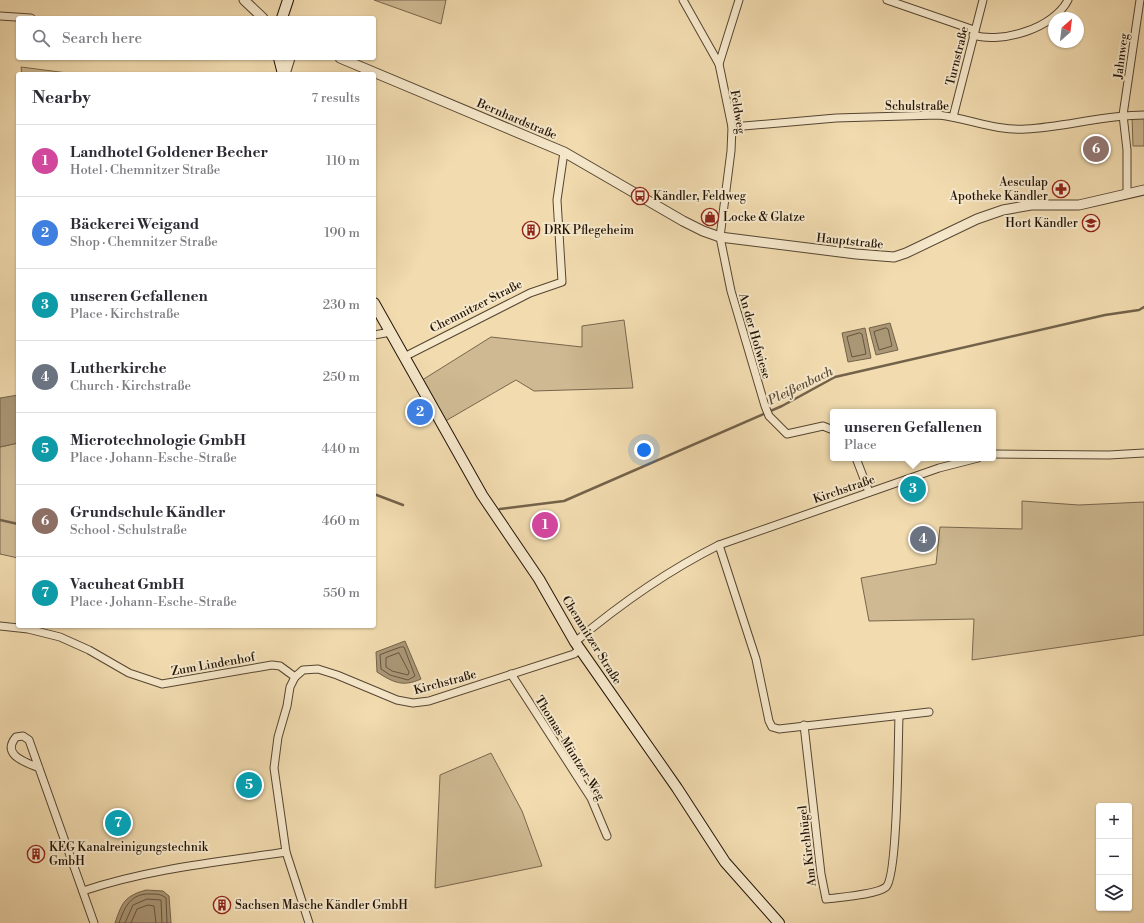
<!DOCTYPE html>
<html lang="en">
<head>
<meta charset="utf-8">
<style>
	body { margin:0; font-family:"Libre Bodoni",serif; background:#f7f7f7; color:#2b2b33 }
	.controls { position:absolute; right:12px; bottom:12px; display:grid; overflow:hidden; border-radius:4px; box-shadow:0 1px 3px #0004 }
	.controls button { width:36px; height:36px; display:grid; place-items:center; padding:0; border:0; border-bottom:1px solid #e1e1e2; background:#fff; color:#2b2b33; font:20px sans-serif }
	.compass { position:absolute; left:1048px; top:12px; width:36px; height:36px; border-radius:50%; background:#fff; box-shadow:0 1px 3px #0004; rotate:28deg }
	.you { position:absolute; left:644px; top:450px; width:14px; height:14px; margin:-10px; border:3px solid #fff; border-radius:50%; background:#1a73e8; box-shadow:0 0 0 6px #1a73e833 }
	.badge { display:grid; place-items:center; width:26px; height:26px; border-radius:50%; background:#111827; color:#fff; font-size:13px; font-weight:700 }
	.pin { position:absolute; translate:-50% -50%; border:2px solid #fff; box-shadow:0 1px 4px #0006 }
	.popup { position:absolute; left:830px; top:409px; width:166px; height:52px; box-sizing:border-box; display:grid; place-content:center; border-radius:4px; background:#fff; filter:drop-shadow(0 1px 3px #0005); font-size:13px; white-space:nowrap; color:#7c7c81 }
	.popup b { font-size:15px; color:#2b2b33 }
	.popup::after { content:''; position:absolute; left:50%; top:100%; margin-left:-8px; border:8px solid transparent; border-top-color:#fff }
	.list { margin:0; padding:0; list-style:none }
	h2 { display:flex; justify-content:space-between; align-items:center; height:52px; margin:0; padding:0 16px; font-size:17px }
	h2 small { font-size:13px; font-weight:400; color:#7c7c81 }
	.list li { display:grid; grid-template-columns:26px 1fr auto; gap:12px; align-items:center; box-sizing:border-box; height:72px; padding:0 16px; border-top:1px solid #e1e1e2 }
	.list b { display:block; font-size:15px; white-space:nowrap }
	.list p { margin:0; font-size:13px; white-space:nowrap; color:#7c7c81 }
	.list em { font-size:13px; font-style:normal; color:#7c7c81 }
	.icon { flex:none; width:22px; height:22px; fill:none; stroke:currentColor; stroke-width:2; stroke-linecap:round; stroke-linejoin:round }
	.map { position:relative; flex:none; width:1144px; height:923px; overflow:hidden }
	.search { position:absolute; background:#fff; box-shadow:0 1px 3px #0004; left:16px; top:16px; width:360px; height:44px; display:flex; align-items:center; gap:10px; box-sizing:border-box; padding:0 14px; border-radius:4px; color:#7c7c81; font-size:15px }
	.panel { position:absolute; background:#fff; box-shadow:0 1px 3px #0004; left:16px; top:72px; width:360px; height:556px; border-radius:4px }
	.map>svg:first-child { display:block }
</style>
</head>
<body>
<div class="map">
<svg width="1144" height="923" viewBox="0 0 1144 923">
	<rect width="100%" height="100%" fill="#f1dbaf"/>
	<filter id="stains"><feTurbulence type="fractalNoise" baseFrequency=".005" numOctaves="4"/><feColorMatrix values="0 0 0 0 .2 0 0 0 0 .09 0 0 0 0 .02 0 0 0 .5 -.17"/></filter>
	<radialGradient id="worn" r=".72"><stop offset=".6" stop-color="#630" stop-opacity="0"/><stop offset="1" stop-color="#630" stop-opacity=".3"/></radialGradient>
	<g fill="#ceb992" stroke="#78664c">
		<polygon points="374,0 446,0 441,24"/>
		<polygon points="21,67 75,74 22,74"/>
		<polygon points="1144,116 1144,146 1133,146 1132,117"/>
		<polygon points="624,320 633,388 534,391 516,380 442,423 419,382 491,337 582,347 582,326"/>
		<polygon points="18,443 18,558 0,554 0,447"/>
		<polygon points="1022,501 1079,505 1144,502 1144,635 972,660 974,619 869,621 861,578 936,564 940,527 1022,529"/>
		<polygon points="491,753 522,811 542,866 435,888 440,775"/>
	</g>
	<g fill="#aa9776" stroke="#73624a">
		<polygon points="890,323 898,350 876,355 869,328"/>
		<polygon points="865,328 871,358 848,362 842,333"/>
		<polygon points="18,395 18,443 0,447 0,398"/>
		<path d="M405,641L421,679C403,687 394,683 377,672L376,652Z"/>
		<path d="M146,890L163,891L169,896L171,923H115C122,902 125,896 146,890Z"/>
	</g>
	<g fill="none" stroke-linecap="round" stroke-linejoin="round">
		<g stroke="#66553e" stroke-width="1">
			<polygon points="886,328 888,329 892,346 879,350 874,332"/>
			<polygon points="860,333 862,334 866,354 852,357 847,337"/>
			<polygon points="401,647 404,647 415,676 408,680 390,675 381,669 380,655"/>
			<polygon points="399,653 409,672 408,675 392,671 386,667 386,658"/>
			<path d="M119,923C125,906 131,893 151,894C157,894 161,894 166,898L167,923"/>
			<polyline points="125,923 133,905 147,899 161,900 162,923"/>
			<polyline points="131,923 137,909 148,905 154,906 156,923"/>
		</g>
		<g stroke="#73624a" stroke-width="2.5">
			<polyline points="374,494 403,505"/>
			<polyline points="500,509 564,501 782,406 835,377 1105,315 1139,310 1144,307"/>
			<polyline points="0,520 18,524"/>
		</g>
		<defs>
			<g id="minor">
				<polyline points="683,0 719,64 732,127 731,151 720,237 731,291 765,406 769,416 787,434 823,426 833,430"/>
				<polyline points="887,0 974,30"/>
				<polyline points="0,16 31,18"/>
				<path d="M973,35C1002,44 1054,28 1068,0"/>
				<polyline points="719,64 739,0"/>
				<polyline points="953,117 983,0"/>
				<path d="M732,127L836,118L938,115C968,118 995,131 1026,129C1065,127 1104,115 1144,115"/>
				<polyline points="1127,194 1127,150 1123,115 1140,0"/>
				<polyline points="374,335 391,332"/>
				<polyline points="404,357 530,293 562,282 557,200 564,152"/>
				<polyline points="993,454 1109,455 1144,453"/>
				<polyline points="856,458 869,492"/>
				<polyline points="719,545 756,659 769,721 772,727 779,729 929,712"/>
				<polyline points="0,626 28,629 60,637 89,650 129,673 162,684 272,665 280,666 295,677"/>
				<path d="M575,642C619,605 667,571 719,545L939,468L978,458"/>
				<polyline points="511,674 591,798 607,836"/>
				<path d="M804,725L821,874L826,899C840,897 876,895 886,887C898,876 898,740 899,716"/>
				<path d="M39,768C25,762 1,755 16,737L23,736L29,740L94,923"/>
				<path d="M83,891C148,869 218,862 286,852"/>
				<polyline points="309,923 286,852 274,768 278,737 287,706 290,687 295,677 303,670 318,669 337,675 397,700 413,703 429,701 574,654 580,649"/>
			</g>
			<g id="tertiary">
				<polyline points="244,0 263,18"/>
				<polyline points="340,58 564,152 683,221 703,231 720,237 856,254 894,257 906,253 977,219 1003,210 1031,205 1079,205 1144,190"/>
				<polyline points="285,74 290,58"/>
			</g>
			<g id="secondary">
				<polyline points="282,18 288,0"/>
				<polyline points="279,58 283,74"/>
				<polyline points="374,303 482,495 539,579 575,642 677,788 725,862 779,923"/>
			</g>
		</defs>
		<use href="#minor" stroke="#554531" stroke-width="9"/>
		<use href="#tertiary" stroke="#554531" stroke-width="11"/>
		<use href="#secondary" stroke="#211307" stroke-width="12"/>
		<use href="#minor" stroke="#f6e8cb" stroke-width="7"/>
		<use href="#tertiary" stroke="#f6e8cb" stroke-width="9"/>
		<use href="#secondary" stroke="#f6e8cb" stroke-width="10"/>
	</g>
	<defs>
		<symbol id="pharmacy-ring" viewBox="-11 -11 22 22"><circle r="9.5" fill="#f6e8cb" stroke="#8f2418" stroke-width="1.5"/><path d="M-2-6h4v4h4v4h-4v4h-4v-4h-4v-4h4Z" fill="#8f2418"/></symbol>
		<symbol id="bus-ring" viewBox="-11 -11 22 22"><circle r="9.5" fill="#f6e8cb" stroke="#8f2418" stroke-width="1.5"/><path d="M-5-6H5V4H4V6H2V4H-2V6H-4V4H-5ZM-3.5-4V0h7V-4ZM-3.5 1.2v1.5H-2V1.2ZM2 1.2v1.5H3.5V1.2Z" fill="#8f2418"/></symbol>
		<symbol id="shop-ring" viewBox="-11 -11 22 22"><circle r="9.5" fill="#f6e8cb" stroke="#8f2418" stroke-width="1.5"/><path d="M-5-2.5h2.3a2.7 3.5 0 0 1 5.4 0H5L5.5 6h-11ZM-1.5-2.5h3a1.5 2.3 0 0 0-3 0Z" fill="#8f2418"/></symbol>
		<symbol id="school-ring" viewBox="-11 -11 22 22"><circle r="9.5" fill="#f6e8cb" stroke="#8f2418" stroke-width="1.5"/><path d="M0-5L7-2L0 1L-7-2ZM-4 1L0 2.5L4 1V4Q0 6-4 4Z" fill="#8f2418"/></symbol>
		<symbol id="building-ring" viewBox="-11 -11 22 22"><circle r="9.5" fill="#f6e8cb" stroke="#8f2418" stroke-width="1.5"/><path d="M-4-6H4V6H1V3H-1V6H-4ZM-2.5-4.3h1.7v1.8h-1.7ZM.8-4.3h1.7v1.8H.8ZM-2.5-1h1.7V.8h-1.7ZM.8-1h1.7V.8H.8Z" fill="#8f2418"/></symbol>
	</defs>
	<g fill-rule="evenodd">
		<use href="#pharmacy-ring" x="1051" y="179" width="20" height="20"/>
		<use href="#bus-ring" x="630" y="186" width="20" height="20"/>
		<use href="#shop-ring" x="700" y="207" width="20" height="20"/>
		<use href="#school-ring" x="1081" y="213" width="20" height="20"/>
		<use href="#building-ring" x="521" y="220" width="20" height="20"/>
		<use href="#building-ring" x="26" y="844" width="20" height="20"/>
		<use href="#building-ring" x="212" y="895" width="20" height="20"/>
	</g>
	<g text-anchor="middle" stroke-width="4" stroke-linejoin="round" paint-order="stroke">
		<g font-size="12" fill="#211307" stroke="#f6e8cb">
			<text transform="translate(957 56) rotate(-76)" y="4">Turnstraße</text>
			<text transform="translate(1121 56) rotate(-82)" y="4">Jahnweg</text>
			<text x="917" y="110">Schulstraße</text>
			<text transform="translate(738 112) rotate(81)" y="4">Feldweg</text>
			<text transform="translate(517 119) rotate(23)" y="4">Bernhardstraße</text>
			<text transform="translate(850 241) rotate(6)" y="4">Hauptstraße</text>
			<text transform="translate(476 306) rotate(-27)" y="4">Chemnitzer Straße</text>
			<text transform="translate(755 336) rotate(74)" y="4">An der Hofwiese</text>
			<text transform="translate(844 489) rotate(-19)" y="4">Kirchstraße</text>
			<text transform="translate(592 640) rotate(58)" y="4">Chemnitzer Straße</text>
			<text transform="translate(213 664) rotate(-10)" y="4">Zum Lindenhof</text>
			<text transform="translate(445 682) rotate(-15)" y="4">Kirchstraße</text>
			<text transform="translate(570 748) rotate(58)" y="4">Thomas-Müntzer-Weg</text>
			<text transform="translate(807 846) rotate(-97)" y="4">Am Kirchhügel</text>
		</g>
		<g font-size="12" fill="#211307" stroke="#f6e8cb" text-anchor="start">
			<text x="1048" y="186" text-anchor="end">Aesculap<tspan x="1048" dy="14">Apotheke Kändler</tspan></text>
			<text x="653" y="200">Kändler, Feldweg</text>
			<text x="723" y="221">Locke &amp; Glatze</text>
			<text x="1078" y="227" text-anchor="end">Hort Kändler</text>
			<text x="544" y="234">DRK Pflegeheim</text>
			<text x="49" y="851">KEG Kanalreinigungstechnik<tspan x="49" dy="14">GmbH</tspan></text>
			<text x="235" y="909">Sachsen Masche Kändler GmbH</text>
		</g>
		<g font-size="13" font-style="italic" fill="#5f4e39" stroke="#f6e8cb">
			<text transform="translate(800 385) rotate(-26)" y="5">Pleißenbach</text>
		</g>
	</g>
	<rect width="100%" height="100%" filter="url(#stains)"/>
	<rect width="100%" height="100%" fill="url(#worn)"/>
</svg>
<div class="controls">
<button>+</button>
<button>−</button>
<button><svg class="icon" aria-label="layers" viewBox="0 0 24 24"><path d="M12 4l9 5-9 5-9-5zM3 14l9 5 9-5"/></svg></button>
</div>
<svg class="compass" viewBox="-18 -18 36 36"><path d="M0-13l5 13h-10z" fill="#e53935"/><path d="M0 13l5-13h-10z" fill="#7c7c81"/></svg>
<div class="you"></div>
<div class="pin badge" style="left:545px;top:525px;background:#d1479c">1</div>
<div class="pin badge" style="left:420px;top:412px;background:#3f7fe0">2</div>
<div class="pin badge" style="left:913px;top:489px;background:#0f9aa8">3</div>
<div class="popup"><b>unseren Gefallenen</b>Place</div>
<div class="pin badge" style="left:923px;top:539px;background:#6b7280">4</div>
<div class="pin badge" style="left:249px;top:785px;background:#0f9aa8">5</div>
<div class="pin badge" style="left:1096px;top:149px;background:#8d6e63">6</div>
<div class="pin badge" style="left:118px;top:823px;background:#0f9aa8">7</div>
<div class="search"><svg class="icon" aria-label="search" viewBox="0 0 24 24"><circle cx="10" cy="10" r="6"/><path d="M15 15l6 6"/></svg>Search here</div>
<section class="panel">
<h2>Nearby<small>7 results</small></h2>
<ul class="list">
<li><span class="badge" style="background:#d1479c">1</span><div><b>Landhotel Goldener Becher</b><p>Hotel · Chemnitzer Straße</p></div><em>110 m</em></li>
<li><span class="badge" style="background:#3f7fe0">2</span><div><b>Bäckerei Weigand</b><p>Shop · Chemnitzer Straße</p></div><em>190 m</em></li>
<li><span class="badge" style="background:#0f9aa8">3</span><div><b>unseren Gefallenen</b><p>Place · Kirchstraße</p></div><em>230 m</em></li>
<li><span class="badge" style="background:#6b7280">4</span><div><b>Lutherkirche</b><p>Church · Kirchstraße</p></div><em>250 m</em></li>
<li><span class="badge" style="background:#0f9aa8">5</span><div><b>Microtechnologie GmbH</b><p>Place · Johann-Esche-Straße</p></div><em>440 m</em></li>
<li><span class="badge" style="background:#8d6e63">6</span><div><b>Grundschule Kändler</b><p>School · Schulstraße</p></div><em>460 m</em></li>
<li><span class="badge" style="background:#0f9aa8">7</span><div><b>Vacuheat GmbH</b><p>Place · Johann-Esche-Straße</p></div><em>550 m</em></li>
</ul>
</section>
</div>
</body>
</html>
